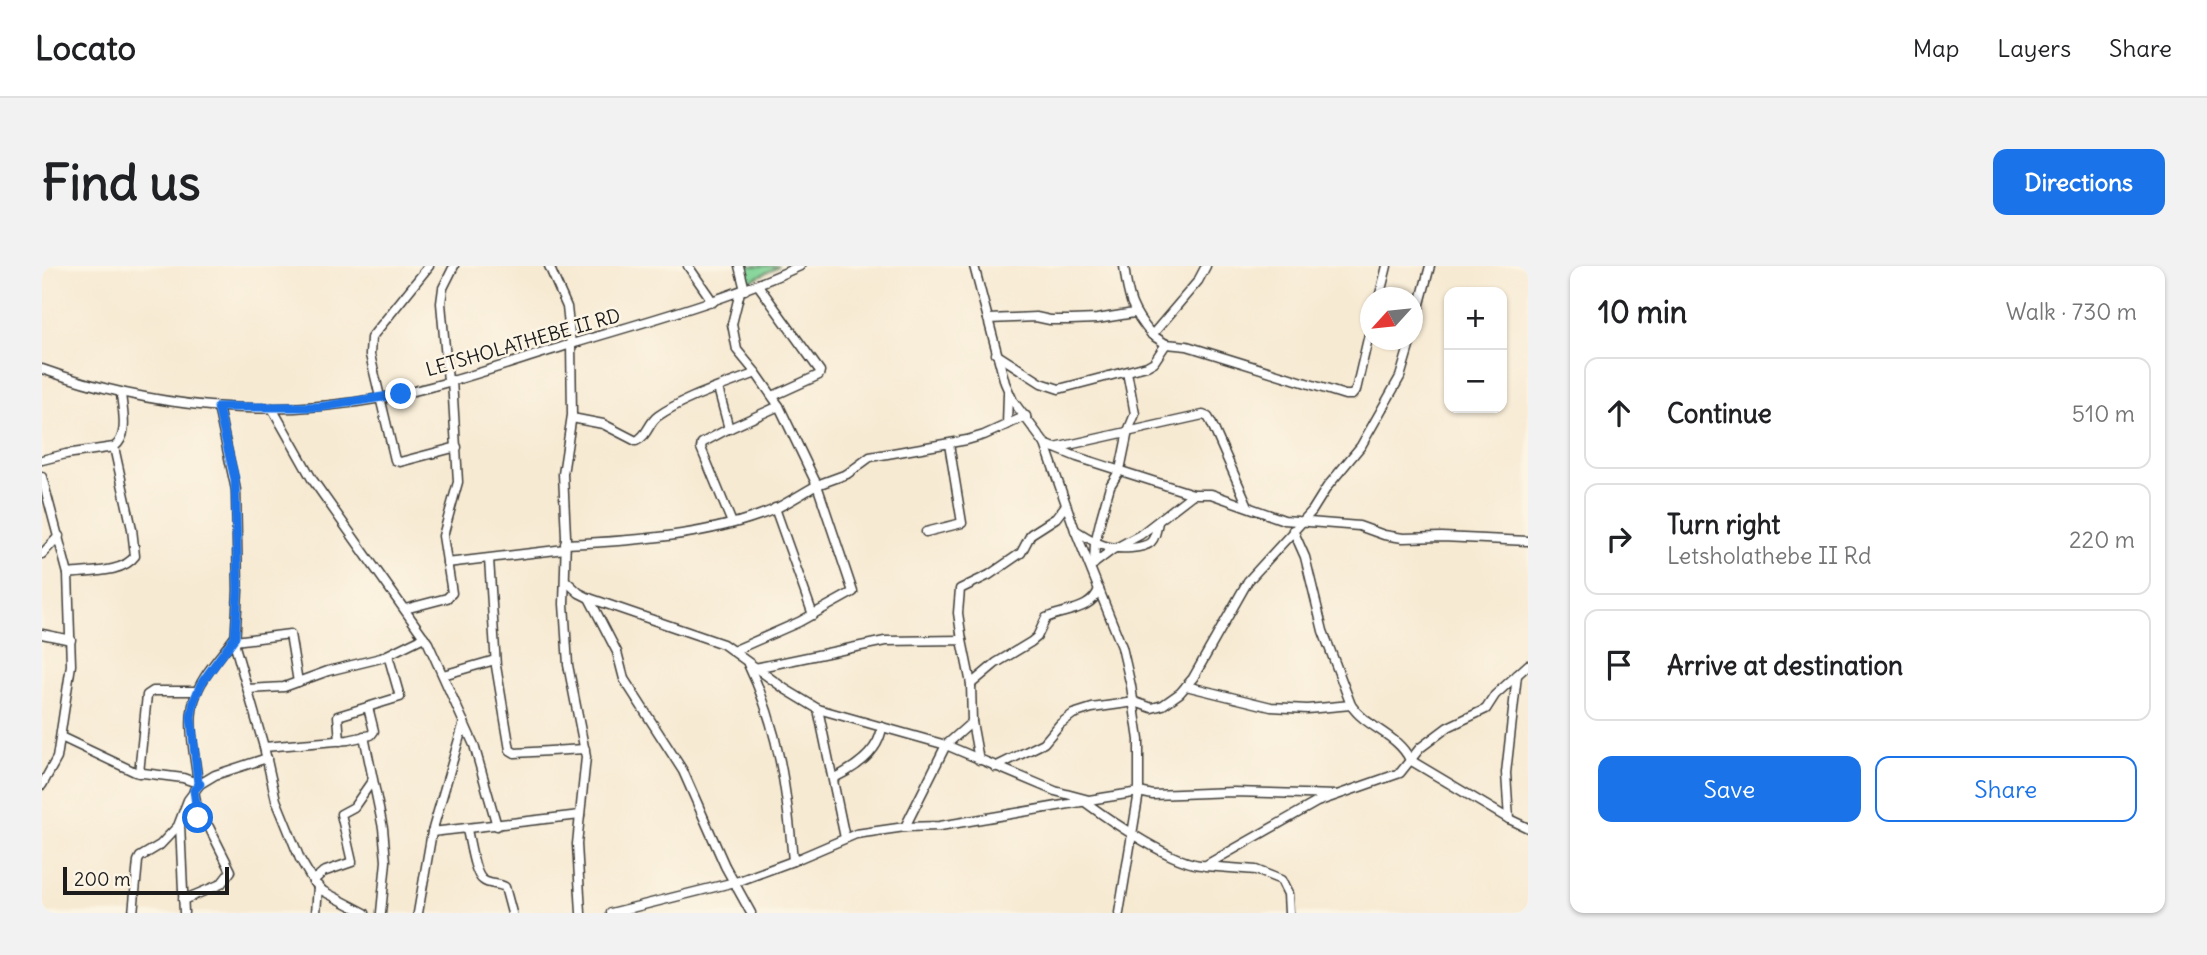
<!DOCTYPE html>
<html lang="en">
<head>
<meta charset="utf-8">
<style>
	body { margin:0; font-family:Delius,sans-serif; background:#f2f2f2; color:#202124 }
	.controls { position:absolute; right:21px; top:21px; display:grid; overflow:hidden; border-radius:14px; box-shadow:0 2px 5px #0004 }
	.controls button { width:63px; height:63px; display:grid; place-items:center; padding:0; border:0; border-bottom:2px solid #e0e0e0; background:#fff; color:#202124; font:35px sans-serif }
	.compass { position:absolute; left:1318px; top:21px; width:63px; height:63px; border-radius:50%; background:#fff; box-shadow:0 2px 5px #0004; rotate:243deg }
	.scale { position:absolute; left:21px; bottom:18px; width:166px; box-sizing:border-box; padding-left:7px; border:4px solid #1c1c1c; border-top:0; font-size:19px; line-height:24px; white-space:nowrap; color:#1c1c1c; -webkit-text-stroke:5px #fcf5e5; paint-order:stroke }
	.stop { position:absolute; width:21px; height:21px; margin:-16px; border:5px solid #1a73e8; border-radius:50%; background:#fff }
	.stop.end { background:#1a73e8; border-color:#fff; box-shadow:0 2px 7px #0008 }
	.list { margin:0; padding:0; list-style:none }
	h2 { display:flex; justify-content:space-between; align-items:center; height:91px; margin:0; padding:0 28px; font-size:30px }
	h2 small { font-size:23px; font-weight:400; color:#757577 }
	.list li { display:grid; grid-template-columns:46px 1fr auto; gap:21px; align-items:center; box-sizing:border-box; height:112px; margin:0 14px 14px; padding:0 14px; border:2px solid #e0e0e0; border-radius:14px }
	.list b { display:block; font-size:26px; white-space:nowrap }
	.list p { margin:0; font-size:23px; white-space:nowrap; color:#757577 }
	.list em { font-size:23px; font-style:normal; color:#757577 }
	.actions { display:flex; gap:14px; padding:21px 28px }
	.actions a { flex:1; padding:16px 0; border:2px solid #1a73e8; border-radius:14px; text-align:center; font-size:24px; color:#1a73e8 }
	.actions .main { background:#1a73e8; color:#fff }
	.icon { flex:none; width:38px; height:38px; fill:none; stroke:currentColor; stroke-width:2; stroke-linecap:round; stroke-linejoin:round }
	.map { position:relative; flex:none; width:1486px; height:647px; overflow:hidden; border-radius:14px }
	header { display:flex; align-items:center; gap:42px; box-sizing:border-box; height:98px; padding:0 35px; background:#fff; border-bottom:2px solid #e0e0e0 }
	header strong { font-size:33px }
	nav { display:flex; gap:38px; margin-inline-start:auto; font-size:24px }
	.intro { display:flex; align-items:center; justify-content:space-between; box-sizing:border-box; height:168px; padding:0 42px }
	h1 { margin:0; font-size:49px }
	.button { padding:18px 32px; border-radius:14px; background:#1a73e8; color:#fff; font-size:24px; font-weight:700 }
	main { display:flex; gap:42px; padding:0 42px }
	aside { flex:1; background:#fff; border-radius:14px; box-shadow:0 2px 5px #0004 }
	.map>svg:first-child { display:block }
</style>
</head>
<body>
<header>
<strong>Locato</strong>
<nav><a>Map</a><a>Layers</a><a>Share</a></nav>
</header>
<div class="intro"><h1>Find us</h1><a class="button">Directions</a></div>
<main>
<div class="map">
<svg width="1486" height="647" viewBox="0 0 1486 647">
	<rect width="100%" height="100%" fill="#fcf5e5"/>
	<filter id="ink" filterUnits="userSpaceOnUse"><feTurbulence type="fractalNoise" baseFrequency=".0143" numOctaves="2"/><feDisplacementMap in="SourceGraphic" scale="14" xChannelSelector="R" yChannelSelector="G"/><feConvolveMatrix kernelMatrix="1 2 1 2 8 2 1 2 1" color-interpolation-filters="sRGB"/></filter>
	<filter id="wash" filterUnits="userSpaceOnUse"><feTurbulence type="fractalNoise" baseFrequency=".00686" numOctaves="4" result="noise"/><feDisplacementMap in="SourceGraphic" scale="28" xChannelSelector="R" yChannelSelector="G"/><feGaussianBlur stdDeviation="1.57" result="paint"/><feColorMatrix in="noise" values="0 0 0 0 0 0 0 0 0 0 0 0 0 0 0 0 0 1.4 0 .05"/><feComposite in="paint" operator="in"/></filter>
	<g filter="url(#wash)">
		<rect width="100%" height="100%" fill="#f7ead3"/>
		<polygon fill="#7fd496" stroke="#4e7859" stroke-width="2" points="701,0 737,0 706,16"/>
	</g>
	<g filter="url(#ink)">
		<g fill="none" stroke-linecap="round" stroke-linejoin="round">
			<defs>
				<g id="minor">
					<polyline points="387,0 329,72 328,89 353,194 358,196 415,181"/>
					<polyline points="507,0 525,41 529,78 530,149 521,208 524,270 522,338 526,399 544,491 535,578 539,647"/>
					<polyline points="646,0 671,36"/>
					<polyline points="697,0 703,24"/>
					<polyline points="932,0 963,117 971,135 1003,178 1033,264 1080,381 1089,420 1097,474 1097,526 1077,647"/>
					<path d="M1082,0C1086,32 1089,44 1110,69"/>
					<polyline points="716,19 778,105 777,109 731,130"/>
					<polyline points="698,26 690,58 695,84 714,107 737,140 775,219 805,208 828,191 925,174 942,169 984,150"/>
					<polyline points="1337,32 1345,0"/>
					<polyline points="946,53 994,51 1008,54 1029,54 1055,53 1092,47"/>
					<polyline points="1370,68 1388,0"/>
					<polyline points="1124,78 1145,80 1303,129 1310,129 1314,124 1328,64"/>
					<polyline points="954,88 999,117 1017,123 1105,100 1112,96 1124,78 1110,69 1156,15 1164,0"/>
					<path d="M0,103C109,142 225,153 339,132C405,120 469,96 533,77C609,54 685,34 758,0"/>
					<polyline points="406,115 399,37 401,22 412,0"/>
					<polyline points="676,122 687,163"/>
					<polyline points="176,141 194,224 196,324 193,380 222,481 234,534 258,593 271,615 281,625 323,647"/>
					<polyline points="230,142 270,213 386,377 432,479 455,560"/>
					<path d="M530,152L561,158L594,175C606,170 606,157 616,150C645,130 682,120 714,107"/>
					<polyline points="965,159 966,127"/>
					<polyline points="1003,178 1035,191 1151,228 1169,228 1242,254 1317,260 1342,269 1361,272 1400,271 1486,275"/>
					<polyline points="1013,182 1161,149 1166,151 1169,156 1206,240"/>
					<path d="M0,194L24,188L72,181C88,170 80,143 79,127"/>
					<polyline points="0,211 26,308 29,399 15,492 0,519"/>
					<polyline points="733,242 771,349"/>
					<polyline points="690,257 659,182 660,177 684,164 737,140"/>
					<path d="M1033,264C1054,277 1063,284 1089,282C1110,280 1112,277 1116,256"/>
					<path d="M1251,264L1263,291L1281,365L1309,439C1324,462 1356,468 1368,494L1467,553L1486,562"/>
					<polyline points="884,266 920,257 907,178"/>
					<path d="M523,278C590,275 670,270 733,243C747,236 761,227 775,219L811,326L757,356L691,385"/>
					<polyline points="0,288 17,270"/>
					<polyline points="447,293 454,400 468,484 473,487 543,483"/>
					<polyline points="405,297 523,283"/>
					<polyline points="1052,298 1053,277 1059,252 1068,220 1078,204 1086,165 1093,148 1085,106"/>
					<polyline points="1050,299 1070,284 1098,269 1151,228"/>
					<path d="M26,308C46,305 80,308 93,290L90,263L72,181"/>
					<polyline points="524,315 537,327 547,332 681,378 743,423 776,443 904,479 1013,525 1047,534 1097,526 1111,529 1191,526 1294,529"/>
					<polyline points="547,332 575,386 582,413 641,505 683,600 709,647"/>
					<polyline points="363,343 405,332 410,327 401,270 416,216 410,114"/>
					<polyline points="0,368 29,374"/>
					<polyline points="920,374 916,347 918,323 947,309 979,287 989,268 1014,252 1024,239"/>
					<polyline points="193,375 248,368 256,416"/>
					<path d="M706,398C737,462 745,526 751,595"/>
					<polyline points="713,402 843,375 920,374 929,418 930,456 904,479 863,561"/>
					<polyline points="401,409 453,394"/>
					<path d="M929,418L954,397L989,376L995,371L1004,352C1024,343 1049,345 1057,323"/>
					<polyline points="1144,420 1229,441 1265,443 1309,439"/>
					<polyline points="206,423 242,421 286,405 339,392 382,371"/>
					<polyline points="776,443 803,572"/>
					<polyline points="930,456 937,494"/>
					<polyline points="322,470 341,562 344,595 339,647"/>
					<polyline points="19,471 93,506 141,512 158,518"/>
					<polyline points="298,475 296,450 358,431 346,389"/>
					<polyline points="222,481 306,474 329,469 332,465 326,441"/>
					<polyline points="953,501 1002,477 1018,458 1031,448 1050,442 1093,436 1110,442 1121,439 1138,427 1151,412 1206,315 1270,245 1285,221 1319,180 1358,111 1369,74"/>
					<polyline points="97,507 105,429 111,425 155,425"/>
					<path d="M792,512C813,502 837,486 840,461"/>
					<path d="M156,517C153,489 143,453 155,426C163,406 180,389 192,372"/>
					<path d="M1043,536C1066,553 1136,602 1164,599L1275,536L1358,507L1378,482L1406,461L1444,443L1453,429L1486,399"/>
					<polyline points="1467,553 1464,507 1475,409"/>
					<polyline points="138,558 142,647"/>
					<path d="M425,564C428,575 432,608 441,614C447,619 456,617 463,621L470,647"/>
					<polyline points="390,566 538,549"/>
					<polyline points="1163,600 1214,604 1239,614 1246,628 1247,647"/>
					<polyline points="271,615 281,606 310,596 299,548 312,541 330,515"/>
					<polyline points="141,634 179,618 189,605 167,561 157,555 152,524"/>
					<polyline points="91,647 96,595 98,591 118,579 136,560 146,534 158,518 173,509 225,492"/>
					<polyline points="274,647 276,620"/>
					<polyline points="376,647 390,566 422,456"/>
					<polyline points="569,647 697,615 751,595 814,568 863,561 898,560 1045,535"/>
				</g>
			</defs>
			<use href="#minor" stroke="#3d3b37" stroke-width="11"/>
			<use href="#minor" stroke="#fff" stroke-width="8"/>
		</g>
	</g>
	<g fill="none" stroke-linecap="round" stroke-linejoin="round" filter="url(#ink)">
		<polyline stroke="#1a73e8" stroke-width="9" points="156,552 152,524 158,518 156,517 149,451 152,435 159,418 193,371 196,324 193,213 176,141 278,141 359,128"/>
	</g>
	<g text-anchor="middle" stroke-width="5" stroke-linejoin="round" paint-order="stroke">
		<g font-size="19" fill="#1c1c1c" stroke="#fcf5e5">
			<text transform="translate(481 76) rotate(-16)" y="7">LETSHOLATHEBE II RD</text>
		</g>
	</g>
</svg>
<div class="controls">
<button>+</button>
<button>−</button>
</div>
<svg class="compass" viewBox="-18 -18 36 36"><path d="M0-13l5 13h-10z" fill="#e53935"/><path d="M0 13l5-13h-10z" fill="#757577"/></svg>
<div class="scale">200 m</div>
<div class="stop" style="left:156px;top:552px"></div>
<div class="stop end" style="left:359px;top:128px"></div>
</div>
<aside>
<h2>10 min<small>Walk · 730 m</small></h2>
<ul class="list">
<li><svg class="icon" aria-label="ahead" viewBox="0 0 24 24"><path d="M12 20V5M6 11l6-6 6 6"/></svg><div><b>Continue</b></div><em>510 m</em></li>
<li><svg class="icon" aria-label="right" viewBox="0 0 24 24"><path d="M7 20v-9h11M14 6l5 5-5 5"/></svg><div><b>Turn right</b><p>Letsholathebe II Rd</p></div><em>220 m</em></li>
<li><svg class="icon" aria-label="arrive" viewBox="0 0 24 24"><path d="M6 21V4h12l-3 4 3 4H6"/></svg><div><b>Arrive at destination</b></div></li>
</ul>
<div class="actions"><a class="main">Save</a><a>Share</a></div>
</aside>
</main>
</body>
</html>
